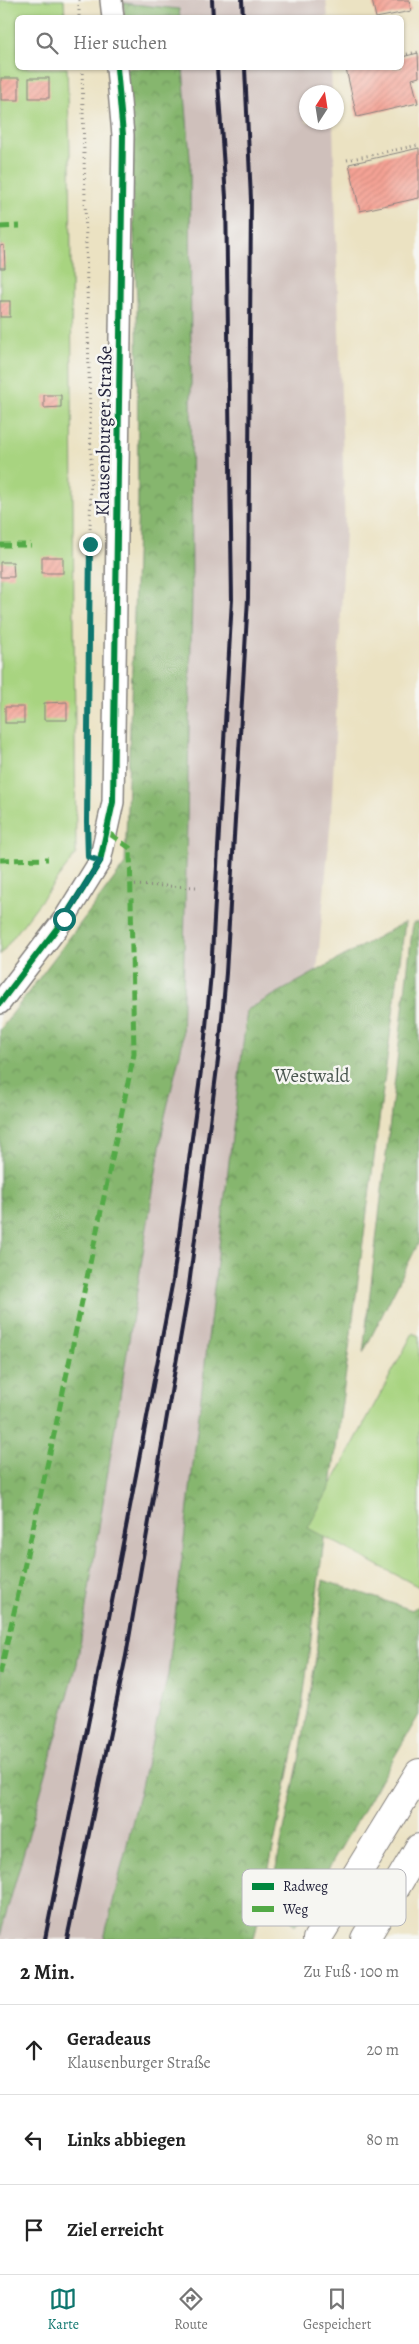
<!DOCTYPE html>
<html lang="de">
<head>
<meta charset="utf-8">
<style>
	body { margin:0; font-family:Alegreya,serif; background:#f2f2f2; color:#222 }
	.compass { position:absolute; left:299px; top:85px; width:45px; height:45px; border-radius:50%; background:#fff; box-shadow:0 1px 4px #0004; rotate:12deg }
	.stop { position:absolute; width:15px; height:15px; margin:-11px; border:4px solid #0f766e; border-radius:50%; background:#fff }
	.stop.end { background:#0f766e; border-color:#fff; box-shadow:0 1px 5px #0008 }
	.list { margin:0; padding:0; list-style:none }
	h2 { display:flex; justify-content:space-between; align-items:center; height:65px; margin:0; padding:0 20px; font-size:21px }
	h2 small { font-size:16px; font-weight:400; color:#767676 }
	.list li { display:grid; grid-template-columns:32px 1fr auto; gap:15px; align-items:center; box-sizing:border-box; height:90px; padding:0 20px; border-top:1px solid #e0e0e0 }
	.list b { display:block; font-size:19px; white-space:nowrap }
	.list p { margin:0; font-size:16px; white-space:nowrap; color:#767676 }
	.list em { font-size:16px; font-style:normal; color:#767676 }
	.icon { flex:none; width:28px; height:28px; fill:none; stroke:currentColor; stroke-width:2; stroke-linecap:round; stroke-linejoin:round }
	.map { position:relative; flex:none; width:419px; height:1939px; overflow:hidden }
	.search { position:absolute; background:#fff; box-shadow:0 1px 4px #0004; left:15px; right:15px; top:15px; height:55px; display:flex; align-items:center; gap:12px; box-sizing:border-box; padding:0 18px; border-radius:8px; color:#767676; font-size:19px }
	.sheet { height:335px; background:#fff }
	nav { display:flex; justify-content:space-around; align-items:center; box-sizing:border-box; height:70px; border-top:1px solid #e0e0e0; background:#fff; font-size:14px; color:#767676 }
	nav a { display:grid; justify-items:center; gap:2px }
	nav .on { color:#0f766e }
	.map>svg:first-child { display:block }
</style>
</head>
<body>
<div class="map">
<svg width="419" height="1939" viewBox="0 0 419 1939">
	<defs>
		<pattern id="forest-crowns" width="20" height="18" patternUnits="userSpaceOnUse" patternTransform="scale(1.25)"><rect width="20" height="18" fill="#86b66e"/><path d="M2 6a3 3 0 1 1 6 0M12 15a3 3 0 1 1 6 0" fill="none" stroke="#6d945c"/></pattern>
		<pattern id="building-hatch" width="6" height="6" patternUnits="userSpaceOnUse" patternTransform="scale(1.25)"><rect width="6" height="6" fill="#f4a294"/><path d="M-1 1l2-2M0 6l6-6M5 7l2-2" fill="none" stroke="#d18b80"/></pattern>
	</defs>
	<rect width="100%" height="100%" fill="#f6f6f2"/>
	<filter id="ink" filterUnits="userSpaceOnUse"><feTurbulence type="fractalNoise" baseFrequency=".02" numOctaves="2"/><feDisplacementMap in="SourceGraphic" scale="10" xChannelSelector="R" yChannelSelector="G"/><feConvolveMatrix kernelMatrix="1 2 1 2 8 2 1 2 1" color-interpolation-filters="sRGB"/></filter>
	<filter id="wash" filterUnits="userSpaceOnUse"><feTurbulence type="fractalNoise" baseFrequency=".0096" numOctaves="4" result="noise"/><feDisplacementMap in="SourceGraphic" scale="20" xChannelSelector="R" yChannelSelector="G"/><feGaussianBlur stdDeviation="1.12" result="paint"/><feColorMatrix in="noise" values="0 0 0 0 0 0 0 0 0 0 0 0 0 0 0 0 0 1.4 0 .05"/><feComposite in="paint" operator="in"/></filter>
	<g filter="url(#wash)">
		<rect width="100%" height="100%" fill="#ebe2c2"/>
		<g fill="#cfc0bb">
			<polygon points="123,0 326,0 328,17 124,17"/>
			<polygon points="126,68 331,68 332,92 306,92 306,122 333,123 345,531 331,818 295,1214 158,1897 266,1906 246,1939 0,1939 0,1708 125,864 138,502 137,300"/>
		</g>
		<g fill="url(#forest-crowns)" stroke="#546c54">
			<polygon points="124,3 179,9 180,17 124,17"/>
			<polygon points="126,68 183,68 190,157 192,597 182,1045 165,1116 77,1664 0,1936 0,1030 125,864 138,502 137,300"/>
			<polygon points="405,922 301,1715 254,1939 104,1939 168,1675 247,1010"/>
			<polygon points="419,922 419,1242 363,1353 413,923"/>
			<polygon points="323,1580 412,1610 419,1605 419,1715 295,1926 271,1891 299,1760 316,1657"/>
		</g>
		<g fill="#a8d480" stroke="#657b5e">
			<polygon points="0,0 64,0 65,17 18,18 18,68 67,68 70,149 76,854 0,955"/>
			<polygon points="413,1333 419,1336 419,1587 308,1528"/>
		</g>
		<g id="blocks">
			<g fill="url(#building-hatch)">
				<polygon points="372,0 409,0 411,11 376,18"/>
				<polygon points="418,53 419,77 412,79 418,103 357,117 346,69 402,68 402,57"/>
				<rect x="1" y="78" width="18" height="22"/>
				<rect x="29" y="78" width="20" height="20"/>
				<polygon points="419,148 419,198 360,211 349,164"/>
				<polygon points="4,245 5,268 0,268 0,246"/>
				<rect x="0" y="301" width="10" height="16"/>
				<polygon points="44,395 61,395 61,407 44,408"/>
				<rect x="42" y="557" width="21" height="16"/>
				<polygon points="0,562 13,562 14,577 0,577"/>
				<polygon points="67,702 67,720 44,720 44,703"/>
				<rect x="5" y="707" width="19" height="16"/>
			</g>
		</g>
	</g>
	<g filter="url(#ink)">
		<use href="#blocks" fill-opacity="0" stroke="#86827e" stroke-width="1"/>
		<g fill="none" stroke-linecap="round" stroke-linejoin="round">
			<defs>
				<g id="street">
					<polyline points="111,0 113,18"/>
					<polyline points="0,1003 64,919 100,861 113,802 123,135 117,68"/>
				</g>
				<g id="primary">
					<polyline points="317,1939 419,1773"/>
					<polyline points="365,1939 419,1848"/>
				</g>
			</defs>
			<use href="#street" stroke="#86827e" stroke-width="24"/>
			<use href="#primary" stroke="#86827e" stroke-width="30"/>
			<g stroke="#86827e" stroke-width="3" stroke-dasharray="1 4" stroke-linecap="butt">
				<polyline points="79,0 79,18"/>
				<polyline points="402,55 419,52"/>
				<polyline points="82,68 91,459 89,602"/>
				<polyline points="347,160 419,145"/>
				<polyline points="130,885 199,887"/>
			</g>
			<use href="#street" stroke="#fff" stroke-width="21"/>
			<use href="#primary" stroke="#fff" stroke-width="28"/>
			<g stroke="#22223b" stroke-width="4">
				<polyline points="212,0 213,18"/>
				<polyline points="242,0 243,18"/>
				<polyline points="45,1939 102,1654 173,1280 204,1048 211,973 232,599 226,197 217,68"/>
				<polyline points="67,1939 126,1656 188,1293 219,1052 226,973 248,598 251,200 245,68"/>
			</g>
			<g stroke="#53aa46" stroke-width="5" stroke-dasharray="10 5" stroke-linecap="butt">
				<polyline points="0,227 20,226"/>
				<polyline points="0,545 31,545"/>
				<polyline points="0,860 48,859"/>
				<polyline points="0,1674 52,1444 134,1054 130,848 107,832"/>
			</g>
			<defs>
				<polyline id="cycleway" points="0,1003 64,919 100,861 113,802 123,135 117,68"/>
			</defs>
			<use href="#cycleway" stroke="#f6f6f2" stroke-width="9"/>
			<use href="#cycleway" stroke="#00873e" stroke-width="6"/>
		</g>
	</g>
	<g fill="none" stroke-linecap="round" stroke-linejoin="round" filter="url(#ink)">
		<polyline stroke="#0f766e" stroke-width="6" points="64,919 100,861 88,857 87,822 90,544"/>
	</g>
	<g text-anchor="middle" stroke-width="5" stroke-linejoin="round" paint-order="stroke">
		<g font-size="19" fill="#22223b" stroke="#f6f6f2">
			<text transform="translate(103 431) rotate(-89)" y="7">Klausenburger Straße</text>
		</g>
		<g font-size="19" fill="#4a5750" stroke="#f6f6f2">
			<text x="312" y="1082">Westwald</text>
		</g>
	</g>
	<rect x="242" y="1869" width="164" height="57" rx="8" fill="#f6f6f2" stroke="#b6b6bb" stroke-width="1"/>
	<rect x="252" y="1883" width="22" height="7" fill="#00873e"/>
	<rect x="252" y="1906" width="22" height="6" fill="#53aa46"/>
	<g font-size="14" fill="#22223b">
		<text x="283" y="1891">Radweg</text>
		<text x="283" y="1914">Weg</text>
	</g>
</svg>
<svg class="compass" viewBox="-18 -18 36 36"><path d="M0-13l5 13h-10z" fill="#e53935"/><path d="M0 13l5-13h-10z" fill="#767676"/></svg>
<div class="stop" style="left:64px;top:919px"></div>
<div class="stop end" style="left:90px;top:544px"></div>
<div class="search"><svg class="icon" aria-label="search" viewBox="0 0 24 24"><circle cx="10" cy="10" r="6"/><path d="M15 15l6 6"/></svg>Hier suchen</div>
</div>
<section class="sheet">
<h2>2 Min.<small>Zu Fuß · 100 m</small></h2>
<ul class="list">
<li><svg class="icon" aria-label="ahead" viewBox="0 0 24 24"><path d="M12 20V5M6 11l6-6 6 6"/></svg><div><b>Geradeaus</b><p>Klausenburger Straße</p></div><em>20 m</em></li>
<li><svg class="icon" aria-label="left" viewBox="0 0 24 24"><path d="M17 20v-9H6M10 6l-5 5 5 5"/></svg><div><b>Links abbiegen</b></div><em>80 m</em></li>
<li><svg class="icon" aria-label="arrive" viewBox="0 0 24 24"><path d="M6 21V4h12l-3 4 3 4H6"/></svg><div><b>Ziel erreicht</b></div></li>
</ul>
</section>
<nav>
<a class="on"><svg class="icon" aria-label="map" viewBox="0 0 24 24"><path d="M3 6l6-2 6 2 6-2v14l-6 2-6-2-6 2zM9 4v14M15 6v14"/></svg>Karte</a>
<a><svg class="icon" aria-label="directions" viewBox="0 0 24 24"><path d="M12 3l9 9-9 9-9-9zM9 14v-3h6M13 9l2 2-2 2"/></svg>Route</a>
<a><svg class="icon" aria-label="saved" viewBox="0 0 24 24"><path d="M7 4h10v16l-5-4-5 4z"/></svg>Gespeichert</a>
</nav>
</body>
</html>
